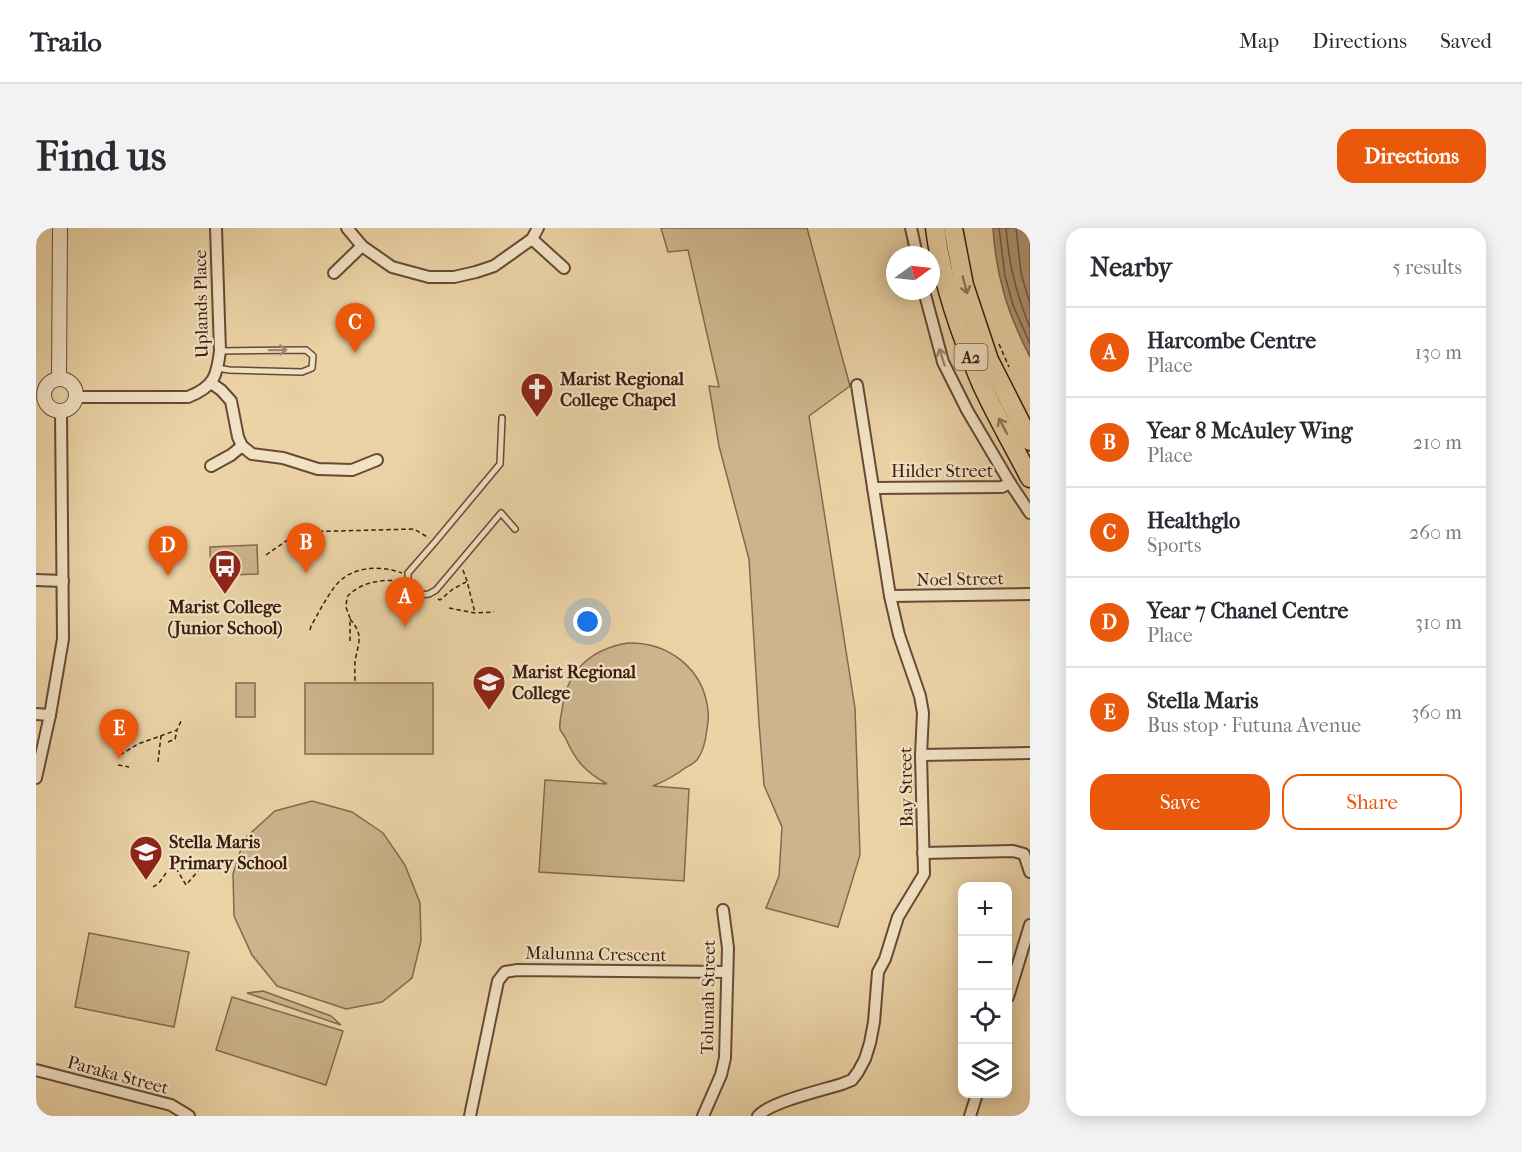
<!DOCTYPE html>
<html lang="en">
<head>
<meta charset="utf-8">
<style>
	body { margin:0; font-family:"IM FELL French Canon",serif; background:#f2f2f3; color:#2b2b33 }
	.controls { position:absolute; right:18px; bottom:18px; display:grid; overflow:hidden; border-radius:12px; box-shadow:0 3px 15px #0003 }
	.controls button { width:54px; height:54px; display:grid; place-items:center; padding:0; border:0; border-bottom:2px solid #e1e1e2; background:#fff; color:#2b2b33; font:30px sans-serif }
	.compass { position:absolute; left:850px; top:18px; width:54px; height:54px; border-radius:50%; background:#fff; box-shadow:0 3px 15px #0003; rotate:75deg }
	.you { position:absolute; left:552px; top:394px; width:21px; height:21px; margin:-15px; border:4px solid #fff; border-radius:50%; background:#1a73e8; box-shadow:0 0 0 9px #1a73e833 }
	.badge { display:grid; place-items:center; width:39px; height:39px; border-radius:50%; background:#ea580c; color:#fff; font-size:20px; font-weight:700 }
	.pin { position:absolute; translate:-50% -50px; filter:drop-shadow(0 2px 3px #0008) }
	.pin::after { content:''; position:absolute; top:32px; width:21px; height:18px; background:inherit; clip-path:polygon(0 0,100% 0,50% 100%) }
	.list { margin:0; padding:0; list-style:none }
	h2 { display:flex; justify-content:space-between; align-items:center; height:78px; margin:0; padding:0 24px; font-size:26px }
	h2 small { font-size:20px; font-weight:400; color:#7c7c81 }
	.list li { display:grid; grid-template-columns:39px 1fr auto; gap:18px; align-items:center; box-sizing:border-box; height:90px; padding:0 24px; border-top:2px solid #e1e1e2 }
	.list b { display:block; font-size:22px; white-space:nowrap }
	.list p { margin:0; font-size:20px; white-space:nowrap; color:#7c7c81 }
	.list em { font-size:20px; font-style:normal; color:#7c7c81 }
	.actions { display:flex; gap:12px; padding:18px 24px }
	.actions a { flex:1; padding:14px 0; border:2px solid #ea580c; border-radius:18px; text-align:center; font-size:21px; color:#ea580c }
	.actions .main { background:#ea580c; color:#fff }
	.icon { flex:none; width:33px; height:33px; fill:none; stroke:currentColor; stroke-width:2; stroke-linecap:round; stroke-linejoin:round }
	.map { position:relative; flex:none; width:994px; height:888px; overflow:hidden; border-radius:18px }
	header { display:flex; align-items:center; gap:36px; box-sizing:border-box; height:84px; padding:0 30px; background:#fff; border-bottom:2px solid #e1e1e2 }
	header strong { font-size:28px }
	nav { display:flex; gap:33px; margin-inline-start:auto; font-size:21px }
	.intro { display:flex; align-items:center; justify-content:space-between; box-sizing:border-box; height:144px; padding:0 36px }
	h1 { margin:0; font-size:42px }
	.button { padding:15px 27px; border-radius:18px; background:#ea580c; color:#fff; font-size:21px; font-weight:700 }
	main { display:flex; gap:36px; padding:0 36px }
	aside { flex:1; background:#fff; border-radius:18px; box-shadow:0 3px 15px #0003 }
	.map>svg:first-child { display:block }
</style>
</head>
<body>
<header>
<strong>Trailo</strong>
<nav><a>Map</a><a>Directions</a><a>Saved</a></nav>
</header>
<div class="intro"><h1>Find us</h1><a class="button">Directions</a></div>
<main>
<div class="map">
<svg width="994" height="888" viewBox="0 0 994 888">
	<rect width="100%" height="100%" fill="#ebd3a6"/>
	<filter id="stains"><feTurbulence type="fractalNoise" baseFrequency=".00333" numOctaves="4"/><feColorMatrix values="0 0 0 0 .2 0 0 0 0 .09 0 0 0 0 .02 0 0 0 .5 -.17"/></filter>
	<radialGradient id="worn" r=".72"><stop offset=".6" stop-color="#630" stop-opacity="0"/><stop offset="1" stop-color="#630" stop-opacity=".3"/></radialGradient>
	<g fill="#cdb48c" stroke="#84684e" stroke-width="1.5">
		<polygon points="625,0 771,0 814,158 773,188 819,480 824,627 802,699 730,680 743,648 746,599 728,557 723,495 713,331 683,218 673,158 683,159 652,22 632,24"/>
		<polygon points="221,317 222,346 175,348 174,319"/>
		<path d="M592,415C633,414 668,441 672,483C673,489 672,495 671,501C670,511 667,524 661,532C658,535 653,538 649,540C639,548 629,553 617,558L653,561L648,653L503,644L509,552L571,556C548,543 539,532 529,509C527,506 525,504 524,501C523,496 525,488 526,482C530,444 554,421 592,415Z"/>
		<rect x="200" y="455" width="19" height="34"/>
		<rect x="269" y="455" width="128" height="71"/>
		<polygon points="276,573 316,584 347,605 369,637 384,675 385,713 376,750 346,774 310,781 241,758 216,727 198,688 197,646 208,611 239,583"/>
		<polygon points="53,705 153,724 138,799 39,779"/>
		<polygon points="227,763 295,788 305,797 211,765"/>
		<polygon points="196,769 307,803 290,857 180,822"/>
	</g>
	<path fill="#af9573" stroke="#80654b" stroke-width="1.5" d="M957,0H994V129C972,86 960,49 957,0Z"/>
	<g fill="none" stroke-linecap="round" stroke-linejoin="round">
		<g stroke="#745941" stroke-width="1.5">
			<polyline points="963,0 969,48 977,77 994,116"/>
			<path d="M970,0C973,38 980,64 994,100"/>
			<polyline points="980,0 985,45 994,76"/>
		</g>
		<defs>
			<g id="service">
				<polyline points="182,140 193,142 266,144 276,140 277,128 270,122 184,123"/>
				<polyline points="466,190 464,236 399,314 372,345 372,354 376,362 384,367 393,366 400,362 465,285 479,301"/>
			</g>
			<g id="minor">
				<polyline points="311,0 326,18 356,39 393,49 418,49 440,44 458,38 496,11 502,0"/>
				<polyline points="875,0 881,27"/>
				<polyline points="496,11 528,40"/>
				<polyline points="298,45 326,18"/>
				<polyline points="888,63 907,134 931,182 974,255 994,285"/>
				<polyline points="175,155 185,162 195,173 202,209 206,218 216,226 247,230 282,241 316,242 341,232"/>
				<path d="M40,169H152C178,159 181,148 184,123L180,0"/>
				<polyline points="175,238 195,227 206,218"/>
				<polyline points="837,260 966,259 974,255"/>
				<polyline points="0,352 27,353"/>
				<polyline points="854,368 994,366"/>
				<polyline points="0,486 14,487"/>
				<polyline points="885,527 994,525"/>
				<polyline points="0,550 14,487 27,411 25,183"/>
				<polyline points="887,625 977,623 988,626 994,644"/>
				<polyline points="972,769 994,697"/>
				<polyline points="0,842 135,877 153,888"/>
				<polyline points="434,888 462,753 469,744 481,742 691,744"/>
				<polyline points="667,888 685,847 689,830 692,720 687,682"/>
				<path d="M722,888C734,874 787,862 806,856L816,852L822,844L829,831L834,815L838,794L842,744L849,731L862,689L888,646L885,527L887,485L884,468L863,407L854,368L821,157"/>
				<polyline points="934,888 941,866"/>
			</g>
			<g id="tertiary">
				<polyline points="23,151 24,0"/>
				<circle cx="24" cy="167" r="16"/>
			</g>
			<g id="trunk">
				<path d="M899,0C906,54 924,105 945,155C960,188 978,219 994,250"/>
				<polyline points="917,0 928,57 953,132 994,213"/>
			</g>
		</defs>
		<use href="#service" stroke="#664a35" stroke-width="8"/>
		<use href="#minor" stroke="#664a35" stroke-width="14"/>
		<use href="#tertiary" stroke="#664a35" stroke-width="16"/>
		<use href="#trunk" stroke="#3a1d0f" stroke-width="21"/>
		<g stroke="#3a1d0f" stroke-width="1.5" stroke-dasharray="4.5 3" stroke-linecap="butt">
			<polyline points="963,116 973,139"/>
			<polyline points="230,327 263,304 378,301 393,310"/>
			<polyline points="427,342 431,353 439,385"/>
			<polyline points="402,371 404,372 417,361 430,354"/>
			<polyline points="413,380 439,385 458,384"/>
			<path d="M314,391C326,405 324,411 320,428C318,436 319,445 319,453"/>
			<path d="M274,402L275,398C283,384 290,370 300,357C316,338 344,337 366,345"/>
			<path d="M314,413V390L310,379L311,369C324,354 345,351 364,353"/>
			<polyline points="132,514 139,511 141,503"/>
			<polyline points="84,527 102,516 141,502 146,491"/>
			<polyline points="122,534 125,508"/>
			<polyline points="82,537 93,539"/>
			<polyline points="117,659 123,655 137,635 150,657 163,642"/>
		</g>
		<use href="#service" stroke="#f2e2c5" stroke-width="5"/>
		<use href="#minor" stroke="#f2e2c5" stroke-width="10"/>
		<use href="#tertiary" stroke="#f2e2c5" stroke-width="14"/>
		<use href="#trunk" stroke="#ebd3a6" stroke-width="18"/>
	</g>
	<defs><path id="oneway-shaft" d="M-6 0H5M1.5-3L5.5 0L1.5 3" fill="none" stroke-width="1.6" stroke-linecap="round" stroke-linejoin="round" transform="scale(1.5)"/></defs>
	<g stroke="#92785a">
		<use href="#oneway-shaft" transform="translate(929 57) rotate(75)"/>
		<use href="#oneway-shaft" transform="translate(967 198) rotate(-118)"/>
	</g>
	<g stroke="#9f8973">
		<use href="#oneway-shaft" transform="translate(242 122) rotate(-1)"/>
		<use href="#oneway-shaft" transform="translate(906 129) rotate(-108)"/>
	</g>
	<defs>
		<symbol id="church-pin" viewBox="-11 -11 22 30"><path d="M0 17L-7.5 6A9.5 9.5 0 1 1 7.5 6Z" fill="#8f2418" stroke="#f2e2c5"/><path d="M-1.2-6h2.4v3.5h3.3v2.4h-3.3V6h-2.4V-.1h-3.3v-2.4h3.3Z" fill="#fff"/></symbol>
		<symbol id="bus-pin" viewBox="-11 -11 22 30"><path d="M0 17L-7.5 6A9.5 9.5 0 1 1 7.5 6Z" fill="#8f2418" stroke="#f2e2c5"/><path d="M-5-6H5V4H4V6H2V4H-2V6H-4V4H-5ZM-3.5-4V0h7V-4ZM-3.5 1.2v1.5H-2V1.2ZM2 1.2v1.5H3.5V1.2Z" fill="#fff"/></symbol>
		<symbol id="school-pin" viewBox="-11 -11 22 30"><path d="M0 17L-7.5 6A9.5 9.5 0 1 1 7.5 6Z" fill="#8f2418" stroke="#f2e2c5"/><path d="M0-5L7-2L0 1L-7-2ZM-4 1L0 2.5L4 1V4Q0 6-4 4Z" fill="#fff"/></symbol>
	</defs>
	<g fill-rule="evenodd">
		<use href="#church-pin" x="482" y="142" width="38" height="52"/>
		<use href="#bus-pin" x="170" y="319" width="38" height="52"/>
		<use href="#school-pin" x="434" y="435" width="38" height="52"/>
		<use href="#school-pin" x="91" y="605" width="38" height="52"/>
	</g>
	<g text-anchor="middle" stroke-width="4.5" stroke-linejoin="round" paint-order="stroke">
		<rect fill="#f2e2c5" stroke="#715846" stroke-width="1.5" x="918.5" y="116" width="33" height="26" rx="4.5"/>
		<g font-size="16" font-weight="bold" fill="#3a1d0f">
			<text x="935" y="135">A2</text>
		</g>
		<g font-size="18" fill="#3a1d0f" stroke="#f2e2c5">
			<text transform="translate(165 76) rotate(-91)" y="6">Uplands Place</text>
			<text x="906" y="249">Hilder Street</text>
			<text transform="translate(924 351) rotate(-1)" y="6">Noel Street</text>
			<text transform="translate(870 559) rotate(-91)" y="6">Bay Street</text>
			<text transform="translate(560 726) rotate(1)" y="6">Malunna Crescent</text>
			<text transform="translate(672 769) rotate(-89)" y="6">Tolunah Street</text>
			<text transform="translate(82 847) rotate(15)" y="6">Paraka Street</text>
		</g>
		<g font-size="18" font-weight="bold" fill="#3a1d0f" stroke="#f2e2c5" text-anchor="start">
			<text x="524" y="157">Marist Regional<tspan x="524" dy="21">College Chapel</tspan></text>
			<text x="189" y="385" text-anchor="middle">Marist College<tspan x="189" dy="21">(Junior School)</tspan></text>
			<text x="476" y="450">Marist Regional<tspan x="476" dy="21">College</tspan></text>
			<text x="133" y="620">Stella Maris<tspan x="133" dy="21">Primary School</tspan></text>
		</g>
	</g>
	<rect width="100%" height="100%" filter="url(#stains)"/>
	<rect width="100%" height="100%" fill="url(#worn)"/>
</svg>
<div class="controls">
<button>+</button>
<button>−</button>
<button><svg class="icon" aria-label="locate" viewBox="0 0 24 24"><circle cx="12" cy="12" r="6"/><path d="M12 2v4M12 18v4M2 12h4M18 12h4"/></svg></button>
<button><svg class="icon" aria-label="layers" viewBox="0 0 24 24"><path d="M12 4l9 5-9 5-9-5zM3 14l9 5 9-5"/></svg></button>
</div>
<svg class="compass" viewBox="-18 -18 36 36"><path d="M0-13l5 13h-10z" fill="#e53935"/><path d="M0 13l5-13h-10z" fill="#7c7c81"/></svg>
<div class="you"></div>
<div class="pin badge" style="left:369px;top:399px">A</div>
<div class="pin badge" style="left:270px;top:345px">B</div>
<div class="pin badge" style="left:319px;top:125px">C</div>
<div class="pin badge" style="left:132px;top:348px">D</div>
<div class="pin badge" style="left:83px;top:531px">E</div>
</div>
<aside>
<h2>Nearby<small>5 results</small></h2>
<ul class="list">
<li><span class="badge">A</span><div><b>Harcombe Centre</b><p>Place</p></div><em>130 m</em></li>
<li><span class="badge">B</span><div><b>Year 8 McAuley Wing</b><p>Place</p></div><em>210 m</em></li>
<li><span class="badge">C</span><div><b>Healthglo</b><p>Sports</p></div><em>260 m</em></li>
<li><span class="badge">D</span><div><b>Year 7 Chanel Centre</b><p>Place</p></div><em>310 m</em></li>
<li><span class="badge">E</span><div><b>Stella Maris</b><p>Bus stop · Futuna Avenue</p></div><em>360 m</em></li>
</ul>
<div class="actions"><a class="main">Save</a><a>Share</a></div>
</aside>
</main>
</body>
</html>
